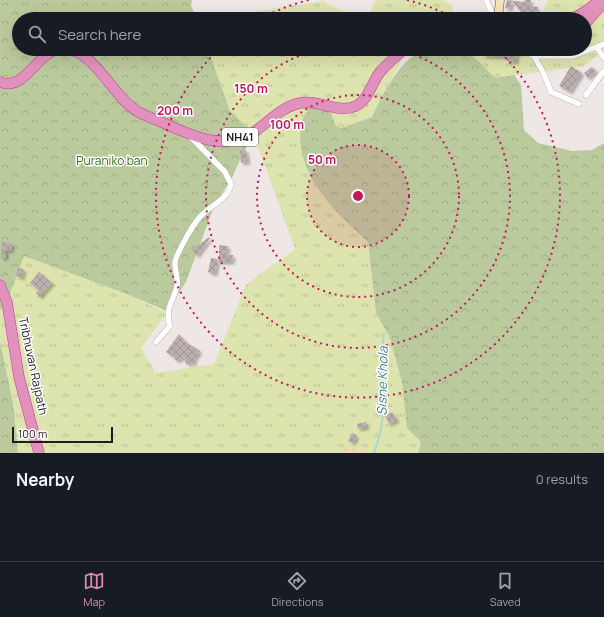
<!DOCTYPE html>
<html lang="en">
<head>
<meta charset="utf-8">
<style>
	body { margin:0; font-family:Manrope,sans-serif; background:#242831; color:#f1f3f6 }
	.scale { position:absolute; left:12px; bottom:10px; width:101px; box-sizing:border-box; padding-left:4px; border:2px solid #1e1e1e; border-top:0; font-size:11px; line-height:14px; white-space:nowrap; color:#1e1e1e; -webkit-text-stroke:3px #fff; paint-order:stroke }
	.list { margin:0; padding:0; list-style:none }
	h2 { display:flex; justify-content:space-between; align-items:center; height:52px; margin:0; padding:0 16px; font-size:17px }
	h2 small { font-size:13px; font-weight:400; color:#9ea1a6 }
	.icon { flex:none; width:22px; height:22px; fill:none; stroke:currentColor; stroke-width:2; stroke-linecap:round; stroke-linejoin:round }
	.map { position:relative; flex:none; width:604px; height:453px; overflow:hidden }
	.search { position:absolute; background:#171b24; box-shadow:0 4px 16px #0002; left:12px; right:12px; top:12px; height:44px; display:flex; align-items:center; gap:10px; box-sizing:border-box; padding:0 14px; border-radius:22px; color:#9ea1a6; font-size:15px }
	.sheet { height:108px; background:#171b24 }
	nav { display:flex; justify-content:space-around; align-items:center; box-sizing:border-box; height:56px; border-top:1px solid #363941; background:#171b24; font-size:11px; color:#9ea1a6 }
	nav a { display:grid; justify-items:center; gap:2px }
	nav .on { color:#d98cab }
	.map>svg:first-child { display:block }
</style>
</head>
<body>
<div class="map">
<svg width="604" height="453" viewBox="0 0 604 453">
	<defs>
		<pattern id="grass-tufts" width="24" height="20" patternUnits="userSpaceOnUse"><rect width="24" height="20" fill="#dde4ae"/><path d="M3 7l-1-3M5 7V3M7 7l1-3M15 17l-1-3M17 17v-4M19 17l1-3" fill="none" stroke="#bdc395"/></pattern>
		<pattern id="forest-crowns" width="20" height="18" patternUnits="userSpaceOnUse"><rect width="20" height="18" fill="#bbca9c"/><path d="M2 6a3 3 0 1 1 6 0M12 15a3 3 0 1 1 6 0" fill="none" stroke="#a0ad86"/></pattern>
		<pattern id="sand-dots" width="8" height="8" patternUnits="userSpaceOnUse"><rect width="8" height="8" fill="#f9d4b7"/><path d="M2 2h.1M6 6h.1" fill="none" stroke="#d5b69d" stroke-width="1.8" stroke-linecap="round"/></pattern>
		<pattern id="building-cross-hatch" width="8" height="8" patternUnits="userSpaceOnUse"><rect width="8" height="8" fill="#bbaeae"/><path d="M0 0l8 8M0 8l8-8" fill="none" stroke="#a09595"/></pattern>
		<filter id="shadow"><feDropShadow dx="2.5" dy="2.5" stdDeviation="1" flood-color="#0004"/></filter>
	</defs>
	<rect width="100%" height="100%" fill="#eee7e5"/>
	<g fill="url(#grass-tufts)">
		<polygon points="376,0 444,0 452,6 454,19 359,19 368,16"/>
		<polygon points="548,0 604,0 604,50 584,66 495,78 474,56 462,49 585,49 585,19 539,19"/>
		<polygon points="323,1 357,19 227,19 227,16"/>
		<polygon points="207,49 407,49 372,117 341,128 336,126 328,107 309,108 301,124 302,150 340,216 368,242 376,313 390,338 402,383 407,428 421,442 418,453 368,453 358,449 345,449 340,453 18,453 13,403 0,341 0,310 7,302 24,256 124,293 167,313 141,348 156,373 214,364 246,285 295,249 253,133 230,112"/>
	</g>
	<g fill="url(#forest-crowns)">
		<polygon points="0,0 192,0 191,5 196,19 19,19 19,49 208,49 230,111 253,133 232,177 213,209 186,282 167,311 124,293 24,256 7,302 0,310"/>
		<path d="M425,49C468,49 466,47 495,78L514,75L521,85L524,130L538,143L572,151L592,150L604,143V453H418L421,442L407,428L402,383L390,338L376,313L368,242C335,212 294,174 301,125C302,119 307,113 309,108L314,106L328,107L336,126L341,128L372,117C385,91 398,61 425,49Z"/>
		<polygon points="0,341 13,403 18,453 0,453"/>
	</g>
	<polygon fill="url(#sand-dots)" points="345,449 358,449 368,453 340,453"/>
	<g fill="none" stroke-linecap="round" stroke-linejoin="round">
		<path stroke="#a8d8d2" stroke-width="2" d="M374,453C380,437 383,421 384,404C386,380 379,357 384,333"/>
	</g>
	<g fill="url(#building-cross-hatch)" filter="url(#shadow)">
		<polygon points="507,0 524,2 525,0 531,0 530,6 538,7 536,15 522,13 512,1 510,9 505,8"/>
		<polygon points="483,49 505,49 505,52 517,53 516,62 507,61 507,57 483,56"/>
		<polygon points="571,66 582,73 570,92 559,86"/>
		<polygon points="592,67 596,71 588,78 584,73"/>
		<polygon points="246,150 248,162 241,163 240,151"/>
		<polygon points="209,237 210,238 197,256 192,250"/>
		<polygon points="2,242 12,244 11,251 6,250 6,258 1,258"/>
		<polygon points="219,245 228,246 227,255 233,255 232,262 219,262"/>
		<polygon points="211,258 218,259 215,274 208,272"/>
		<polygon points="18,268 24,269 22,278 16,276"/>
		<polygon points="39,272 52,283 40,297 36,293 39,290 30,283"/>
		<polygon points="179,334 186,342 200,351 194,360 195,363 186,364 184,357 176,361 174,357 166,352"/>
		<polygon points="392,412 397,420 390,424 385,416"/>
		<polygon points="366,422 367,427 358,429 357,424"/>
		<polygon points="352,433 357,436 353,443 348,441"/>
	</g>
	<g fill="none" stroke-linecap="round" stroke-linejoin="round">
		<defs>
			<g id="street">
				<polyline points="486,0 495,19"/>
				<polyline points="597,48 604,58"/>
				<polyline points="520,49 534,56 573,56 604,44"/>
				<polyline points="534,56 544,74 551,92 579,104"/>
				<polyline points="586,95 604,71"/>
				<path d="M156,342L170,326C164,307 174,302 177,285C179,276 172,267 176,258C181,246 191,228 199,218C210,205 228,200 231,184L225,172L189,135"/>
			</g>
			<polyline id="secondary" points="498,19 500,0"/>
			<g id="highway">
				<polyline points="572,19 586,11 600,0"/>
				<polyline points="585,24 604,2"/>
				<path d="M69,49C99,57 113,98 140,113C149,117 159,121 168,125C195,137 225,151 254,132C269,122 281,107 300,103C318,99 338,114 356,106C369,99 372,82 380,72C388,63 396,56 405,49"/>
				<path d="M0,82C25,92 36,53 59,49"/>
				<polyline points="0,285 7,302 19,377 39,453"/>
			</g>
		</defs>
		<use href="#street" stroke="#989898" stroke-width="6"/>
		<use href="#secondary" stroke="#6c540d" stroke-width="9"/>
		<use href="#highway" stroke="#cc329f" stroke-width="11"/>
		<use href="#street" stroke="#fff" stroke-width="5.5"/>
		<use href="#secondary" stroke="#f4e3bc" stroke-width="8"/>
		<use href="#highway" stroke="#e092bd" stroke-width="10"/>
	</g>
	<circle cx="358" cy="196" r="51" fill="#c2185b" fill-opacity=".12"/>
	<g fill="none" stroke="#c2185b" stroke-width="2" stroke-dasharray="2 4">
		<circle cx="358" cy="196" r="51"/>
		<circle cx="358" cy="196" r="101"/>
		<path d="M397 49A152 152 0 1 1 319 49"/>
		<path d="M262 18A202 202 0 0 1 309 0M407 0A202 202 0 0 1 454 18M497 49A202 202 0 1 1 219 49"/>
	</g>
	<g text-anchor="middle" stroke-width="3" stroke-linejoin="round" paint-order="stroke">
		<rect fill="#fff" stroke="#626262" stroke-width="1" x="222" y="128" width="36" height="18" rx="3"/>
		<g font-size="11" font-weight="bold" fill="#1e1e1e">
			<text x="240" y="141">NH41</text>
		</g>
		<g font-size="12" fill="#2f7414" stroke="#fff">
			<text x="112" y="165">Puraniko ban</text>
		</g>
		<g font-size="12" fill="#1e1e1e" stroke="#fff">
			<text transform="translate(33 366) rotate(78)" y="4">Tribhuvan Rajpath</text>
		</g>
		<g font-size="13" font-style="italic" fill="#457f88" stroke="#fff">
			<text transform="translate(382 381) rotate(-89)" y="5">Sisne Khola</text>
		</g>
	</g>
	<circle cx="358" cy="196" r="6" fill="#c2185b" stroke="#fff" stroke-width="2"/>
	<g font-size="12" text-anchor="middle" font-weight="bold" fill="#c2185b" stroke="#fff" stroke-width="3" stroke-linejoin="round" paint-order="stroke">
		<text x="251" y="93">150 m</text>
		<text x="175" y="115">200 m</text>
		<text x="287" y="129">100 m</text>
		<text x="322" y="164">50 m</text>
	</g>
</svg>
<div class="scale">100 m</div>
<div class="search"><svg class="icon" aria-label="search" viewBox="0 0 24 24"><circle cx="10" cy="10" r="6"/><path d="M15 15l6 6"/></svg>Search here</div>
</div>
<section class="sheet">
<h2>Nearby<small>0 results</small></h2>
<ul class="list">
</ul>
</section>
<nav>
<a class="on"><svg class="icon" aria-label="map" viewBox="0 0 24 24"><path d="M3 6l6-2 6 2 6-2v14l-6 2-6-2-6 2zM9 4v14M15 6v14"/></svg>Map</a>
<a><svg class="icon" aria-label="directions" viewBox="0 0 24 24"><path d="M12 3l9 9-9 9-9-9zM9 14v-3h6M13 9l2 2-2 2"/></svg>Directions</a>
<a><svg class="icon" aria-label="saved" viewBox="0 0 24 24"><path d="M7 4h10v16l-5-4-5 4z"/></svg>Saved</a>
</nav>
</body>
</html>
